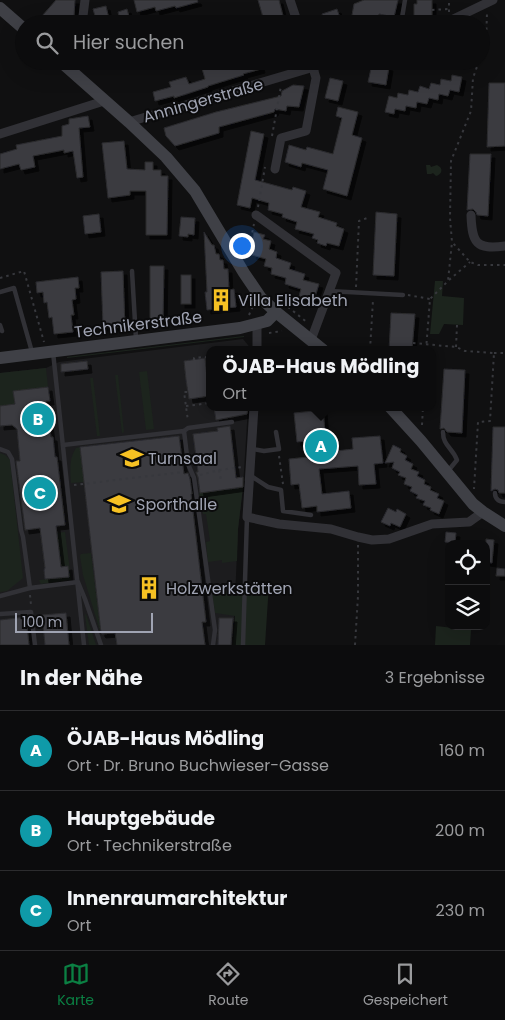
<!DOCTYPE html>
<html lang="de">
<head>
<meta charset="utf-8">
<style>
	body { margin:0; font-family:Poppins,sans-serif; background:#1a1a1b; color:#f1f3f6 }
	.controls { position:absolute; right:15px; bottom:15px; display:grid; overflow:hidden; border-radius:10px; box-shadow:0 5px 20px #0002 }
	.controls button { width:45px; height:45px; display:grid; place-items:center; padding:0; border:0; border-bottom:1px solid #2c2c2e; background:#0c0c0d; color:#f1f3f6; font:25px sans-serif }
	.scale { position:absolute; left:15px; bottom:12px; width:138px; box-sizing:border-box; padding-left:5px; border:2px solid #a0a4b3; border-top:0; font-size:14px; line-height:18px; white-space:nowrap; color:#a0a4b3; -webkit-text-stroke:4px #0b0b0c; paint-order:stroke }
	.you { position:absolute; left:241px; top:245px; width:18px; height:18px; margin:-12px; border:4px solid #fff; border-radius:50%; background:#1a73e8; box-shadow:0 0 0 8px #1a73e833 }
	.badge { display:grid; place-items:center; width:32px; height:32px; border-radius:50%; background:#0b8043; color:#fff; font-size:16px; font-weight:700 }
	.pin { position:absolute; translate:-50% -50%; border:2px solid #fff; box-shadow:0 1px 5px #0006 }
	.popup { position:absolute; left:206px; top:346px; width:230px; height:65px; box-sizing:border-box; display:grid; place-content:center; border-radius:10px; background:#0c0c0d; filter:drop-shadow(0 1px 4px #0005); font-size:16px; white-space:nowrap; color:#9a9b9d }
	.popup b { font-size:19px; color:#f1f3f6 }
	.popup::after { content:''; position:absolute; left:50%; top:100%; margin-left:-10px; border:10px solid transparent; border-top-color:#0c0c0d }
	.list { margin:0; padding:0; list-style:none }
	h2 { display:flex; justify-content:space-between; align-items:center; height:65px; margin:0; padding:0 20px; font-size:21px }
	h2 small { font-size:16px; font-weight:400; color:#9a9b9d }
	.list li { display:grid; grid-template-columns:32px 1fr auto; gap:15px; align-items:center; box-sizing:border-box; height:80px; padding:0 20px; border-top:1px solid #2c2c2e }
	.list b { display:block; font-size:19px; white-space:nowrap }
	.list p { margin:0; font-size:16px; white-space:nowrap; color:#9a9b9d }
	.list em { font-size:16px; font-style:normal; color:#9a9b9d }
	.icon { flex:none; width:28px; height:28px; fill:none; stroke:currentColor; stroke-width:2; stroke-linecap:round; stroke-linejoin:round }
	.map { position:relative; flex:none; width:505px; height:645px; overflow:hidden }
	.search { position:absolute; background:#0c0c0d; box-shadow:0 5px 20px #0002; left:15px; right:15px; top:15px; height:55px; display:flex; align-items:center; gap:12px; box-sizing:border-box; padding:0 18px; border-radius:28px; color:#9a9b9d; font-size:19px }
	.sheet { height:305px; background:#0c0c0d }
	nav { display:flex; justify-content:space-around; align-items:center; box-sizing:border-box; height:70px; border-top:1px solid #2c2c2e; background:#0c0c0d; font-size:14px; color:#9a9b9d }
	nav a { display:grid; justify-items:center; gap:2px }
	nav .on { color:#0b8043 }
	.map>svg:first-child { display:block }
</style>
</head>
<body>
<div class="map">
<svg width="505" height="645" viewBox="0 0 505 645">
	<defs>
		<filter id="shadow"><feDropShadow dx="4" dy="4" stdDeviation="0" flood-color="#0009"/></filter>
	</defs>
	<rect width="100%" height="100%" fill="#101011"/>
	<polygon fill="#1c1c1e" points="243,339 252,350 210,350 210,407 248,407 243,487 238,529 233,645 0,645 0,373 46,368 59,362"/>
	<g fill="#1c241d">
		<path d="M426,165H430L431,167L437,165L440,167C443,170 441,175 436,176L433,173L431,174H427Z"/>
		<polygon points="435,281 443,281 442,296 464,298 463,325 444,324 439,334 430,334"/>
		<polygon points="244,336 244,337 67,358 67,357"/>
		<polygon points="46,368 48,387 14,391 15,404 0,406 0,373"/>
		<polygon points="147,371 154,429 146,430 139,372"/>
		<polygon points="115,375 118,375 124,432 122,433"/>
		<polygon points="90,378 93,378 100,436 97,436"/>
		<path d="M80,447L84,482L71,483C70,471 69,458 76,448Z"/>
		<polygon points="0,453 5,455 10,460 23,578 7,591 0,592"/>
		<polygon points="243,487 238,529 237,561 222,563 222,560 208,562 206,542 210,541 206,514 203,514 199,493"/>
		<polygon points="65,532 71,579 70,580 41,584 39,580 68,577 67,566 61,567 56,533"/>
		<polygon points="91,553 101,634 83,575 80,556 81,554"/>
		<polygon points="269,584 265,645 233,645 235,616 215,613 212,593 236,590 236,586"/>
		<polygon points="86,614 96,645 89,645 85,615"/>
		<polygon points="436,626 471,630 470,645 435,645"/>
	</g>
	<g fill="#3a3a3f" stroke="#2a2a2d" filter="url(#shadow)">
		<polygon points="56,0 75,0 74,16 61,24 35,24"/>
		<polygon points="134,0 197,0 198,2 176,8 175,6 156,11 155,7 137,12"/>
		<polygon points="258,0 279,0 285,24 265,24"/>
		<polygon points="364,0 398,0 394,17 379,14 378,21 352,15 354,4"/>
		<polygon points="417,0 432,0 432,16 414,16 414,4 417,4"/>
		<polygon points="106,6 109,19 97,23 93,9"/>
		<polygon points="127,9 131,24 121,24 118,12"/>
		<polygon points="337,9 342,24 308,24 308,23 323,17 322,14"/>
		<polygon points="214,61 259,61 261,69 243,74 244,75 208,86 208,87 174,98 174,96 155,101 153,92 171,87 169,82 186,77 189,84 205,79 201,65"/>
		<polygon points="372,64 389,67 386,85 368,82"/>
		<polygon points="452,75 462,77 459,92 450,90 448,96 439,94 438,100 429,98 427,104 417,102 416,108 406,106 405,111 395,109 394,114 385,112 389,96 397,98 398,93 408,95 409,90 418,92 420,86 429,89 431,83 440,85 441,79 451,81"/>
		<polygon points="330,78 343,81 338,101 325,98"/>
		<polygon points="489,83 505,83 505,146 487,147"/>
		<polygon points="293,85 304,86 299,107 287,106 286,111 275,109 274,112 219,127 219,133 175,146 166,136 164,128 216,112 281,96 282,91"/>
		<polygon points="338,107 358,112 352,135 362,138 347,196 323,189 328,170 302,163 301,167 285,162 289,145 306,150 307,147 333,154 342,118 336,116"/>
		<polygon points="88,116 90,127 79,128 83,177 77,178 73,151 64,153 64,150 33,156 35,167 21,170 19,164 0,169 0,154 17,149 16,145 62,136 62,126 69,124 69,119"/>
		<polygon points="251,131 264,134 255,180 292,190 293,187 306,191 301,207 320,212 318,217 337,223 336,226 344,229 339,246 327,243 326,246 317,243 318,240 312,238 314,234 295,229 297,222 282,217 283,214 268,210 269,203 252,198 250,208 237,205"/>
		<polygon points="124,141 127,169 145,170 145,162 153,162 153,170 161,170 161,176 168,176 167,235 146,235 146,191 130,191 130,195 108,198 102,143"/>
		<polygon points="470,154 491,154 488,216 477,215 476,212 473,209 467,210"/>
		<polygon points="376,212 397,214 394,276 373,275"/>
		<polygon points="99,214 101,232 85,234 83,216"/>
		<polygon points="181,217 195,218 194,235 188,234 188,237 179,236"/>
		<polygon points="204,232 212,245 214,245 216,254 219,254 220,260 223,260 224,269 228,269 229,290 234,289 236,307 207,310 205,292 207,292"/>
		<polygon points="254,232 265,235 263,239 271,241 269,249 277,252 276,258 291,263 289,269 305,274 303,280 319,284 314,300 299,296 301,289 285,284 286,278 271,274 272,268 264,266 266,259 252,255 253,252 250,251"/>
		<polygon points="150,266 164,266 163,321 150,321"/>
		<polygon points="123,271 125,327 103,327 101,272"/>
		<rect x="181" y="275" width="10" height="29"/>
		<polygon points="78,277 79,288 75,288 76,299 72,300 74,315 71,315 73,332 54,334 52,317 49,318 47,302 44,303 43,292 37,293 36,282"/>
		<polygon points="391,313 415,314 412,350 389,350"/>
		<polygon points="205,358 209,396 189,399 186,380 184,361"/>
		<polygon points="87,361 88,369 61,372 61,364"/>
		<polygon points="444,369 465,370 462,433 447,432 444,428 440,429"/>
		<polygon points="48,387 50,401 46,401 51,437 53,437 55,457 57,457 65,525 56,526 61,567 68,566 69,577 45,579 44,570 45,568 40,528 25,530 25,529 16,461 20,461 17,429 12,425 0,426 0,406 15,404 13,391"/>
		<polygon points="222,407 248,407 247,414 216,420 214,408"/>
		<polygon points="323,410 326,443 335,442 336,451 353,449 352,438 380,436 383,463 374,464 376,484 359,485 358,466 319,469 322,494 349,491 351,508 317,512 317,506 302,508 299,484 291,485 289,459 308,457 306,441 297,442 294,413"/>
		<polygon points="230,426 236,478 243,477 243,487 200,493 198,477 196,472 198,472 193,434 218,431 217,428"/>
		<polygon points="493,427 505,427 505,493 499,493 498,490 495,489 491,491"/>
		<polygon points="179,436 184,474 188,473 190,479 192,494 191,494 206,622 202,622 205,645 117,645 115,633 102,634 101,633 80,447"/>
		<polygon points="393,445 401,449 400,452 407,456 405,460 413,464 411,469 419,472 417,476 425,480 424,484 431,487 430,490 439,494 437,498 444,501 439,514 430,510 431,508 423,505 425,501 416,498 418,495 410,491 412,487 404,484 406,478 398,475 400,472 392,468 394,462 385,463"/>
		<polygon points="388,508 396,512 397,509 406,514 400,527 391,523 390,526 381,522"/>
		<polygon points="446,532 456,533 455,543 445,542"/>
		<polygon points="486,539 494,540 492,563 486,562"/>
		<polygon points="497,568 505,569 505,576 496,576"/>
		<polygon points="66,613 69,645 45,645 42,615"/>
		<polygon points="26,617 29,645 0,645 0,620"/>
		<polygon points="219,618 233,618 231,645 218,645"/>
	</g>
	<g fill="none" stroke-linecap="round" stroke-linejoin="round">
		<g stroke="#37383d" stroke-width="2" stroke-dasharray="2.5 4" stroke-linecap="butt">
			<polyline points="432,10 449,9"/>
			<polyline points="449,12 449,0"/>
			<polyline points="481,55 486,42 487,13"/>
			<polyline points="479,61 473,78 471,111 451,161 450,218 452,242 470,262 478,265 505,265"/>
			<polyline points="272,136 281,86"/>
			<polyline points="258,207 265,167"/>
			<polyline points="247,258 254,224"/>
			<polyline points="0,278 24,271 44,342"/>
			<polyline points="449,280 470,262"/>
			<polyline points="356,287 359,221 370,217"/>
			<polyline points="408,295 430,299"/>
			<polyline points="288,307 308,323"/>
			<polyline points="249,315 253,306"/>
			<polyline points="269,333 282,331"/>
			<polyline points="413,343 456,347 465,351 494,353 490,421 478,422 474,489"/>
			<polyline points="456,347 457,325"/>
			<polyline points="370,350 373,300"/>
			<polyline points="426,350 430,299 448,281 452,242"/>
			<polyline points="494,353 505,353"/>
			<polyline points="194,360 194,358 205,357 210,359"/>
			<polyline points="187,392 184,392 188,421"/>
			<polyline points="186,406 210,403"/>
			<polyline points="422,425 423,407"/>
			<polyline points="279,456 283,484"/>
			<polyline points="219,470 242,467"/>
			<polyline points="200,475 219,470 221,480"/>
			<polyline points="74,485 183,472"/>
			<polyline points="30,595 31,605"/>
			<polyline points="355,645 358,596 358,545"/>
		</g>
		<g stroke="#313136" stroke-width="4.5">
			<polyline points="401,24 405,0"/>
			<polyline points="132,271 136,339"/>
			<polyline points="329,291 403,295"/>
			<polyline points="0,292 14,288 32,352"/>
			<polyline points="0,325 2,331"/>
			<polyline points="53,352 84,645"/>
			<polyline points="184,431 188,428 232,422"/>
			<path d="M443,432C443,446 452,447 457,460L448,471"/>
			<polyline points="63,445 184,431 188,464 194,478 215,630 213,645"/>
			<polyline points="0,449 8,452 12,459 21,530 23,537 30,588"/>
			<polyline points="252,449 264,451 279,449 276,432"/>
			<polyline points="251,476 268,487 281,490 283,511 311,515"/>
			<path d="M495,493C495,499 499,502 505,502"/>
			<polyline points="0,596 30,588 78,582 85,599 101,645"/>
			<polyline points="0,614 31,612 35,645"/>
			<polyline points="243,645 247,517"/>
		</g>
		<g stroke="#313136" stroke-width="9">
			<polyline points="290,0 298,24"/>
			<polyline points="82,24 85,0"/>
			<polyline points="443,24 493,0"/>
			<polyline points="74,74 76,61"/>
			<polyline points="129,122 334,61"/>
			<polyline points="0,134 104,101"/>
			<polyline points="275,169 281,138 306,131 316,78 311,61"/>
			<polyline points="256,215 336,273 311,340"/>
			<path d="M471,215C472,243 476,250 505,246"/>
			<polyline points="257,350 257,324"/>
			<polyline points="254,407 247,517 279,524 331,529 358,537 372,540 389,539 432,524 469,522 483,512"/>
		</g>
		<g stroke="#3f4046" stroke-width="12">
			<polyline points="0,8 24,29"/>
			<polyline points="60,61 129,122 166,157 195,191 244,273 261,298 276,312 323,350"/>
			<polyline points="0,358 240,328 267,321 276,312"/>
			<polyline points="390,407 421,441 473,504 483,512 505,526"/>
		</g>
	</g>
	<defs>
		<symbol id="building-bare" viewBox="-9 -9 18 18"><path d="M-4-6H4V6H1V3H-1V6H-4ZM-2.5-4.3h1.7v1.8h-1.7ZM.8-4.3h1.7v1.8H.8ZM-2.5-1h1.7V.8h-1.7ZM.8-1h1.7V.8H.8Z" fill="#f6c123" stroke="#0b0b0c" stroke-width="2.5" paint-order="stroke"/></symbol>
		<symbol id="university-bare" viewBox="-9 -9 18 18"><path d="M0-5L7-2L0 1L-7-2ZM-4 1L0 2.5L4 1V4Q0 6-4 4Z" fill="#f6c123" stroke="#0b0b0c" stroke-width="2.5" paint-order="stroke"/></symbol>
	</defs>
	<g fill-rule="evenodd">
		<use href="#building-bare" x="205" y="284" width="32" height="32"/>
		<use href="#university-bare" x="116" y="442" width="32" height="32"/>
		<use href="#university-bare" x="103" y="488" width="32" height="32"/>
		<use href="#building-bare" x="133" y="572" width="32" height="32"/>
	</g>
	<g text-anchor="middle" stroke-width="4" stroke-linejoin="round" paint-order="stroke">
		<g font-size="16" fill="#a0a4b3" stroke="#0b0b0c">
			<text transform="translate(203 100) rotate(-16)" y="6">Anningerstraße</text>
			<text transform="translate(138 324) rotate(-7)" y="6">Technikerstraße</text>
		</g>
		<g font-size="16" fill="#a0a4b3" stroke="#0b0b0c" text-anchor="start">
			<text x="238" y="306">Villa Elisabeth</text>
			<text x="148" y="464">Turnsaal</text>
			<text x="136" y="510">Sporthalle</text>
			<text x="166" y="594">Holzwerkstätten</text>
		</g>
	</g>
</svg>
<div class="controls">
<button><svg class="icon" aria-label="locate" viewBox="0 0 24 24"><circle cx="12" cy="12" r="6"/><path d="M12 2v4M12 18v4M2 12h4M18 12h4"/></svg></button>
<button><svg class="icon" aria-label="layers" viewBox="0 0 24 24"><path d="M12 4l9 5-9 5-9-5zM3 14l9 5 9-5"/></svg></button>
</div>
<div class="scale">100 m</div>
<div class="you"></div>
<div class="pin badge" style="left:321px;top:446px;background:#0f9aa8">A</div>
<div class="popup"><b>ÖJAB-Haus Mödling</b>Ort</div>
<div class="pin badge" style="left:38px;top:419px;background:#0f9aa8">B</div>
<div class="pin badge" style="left:40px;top:493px;background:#0f9aa8">C</div>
<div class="search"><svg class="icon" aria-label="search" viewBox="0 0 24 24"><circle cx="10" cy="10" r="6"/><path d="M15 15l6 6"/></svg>Hier suchen</div>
</div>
<section class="sheet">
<h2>In der Nähe<small>3 Ergebnisse</small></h2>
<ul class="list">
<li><span class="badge" style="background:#0f9aa8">A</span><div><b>ÖJAB-Haus Mödling</b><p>Ort · Dr. Bruno Buchwieser-Gasse</p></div><em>160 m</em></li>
<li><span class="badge" style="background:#0f9aa8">B</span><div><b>Hauptgebäude</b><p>Ort · Technikerstraße</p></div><em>200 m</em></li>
<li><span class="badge" style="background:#0f9aa8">C</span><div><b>Innenraumarchitektur</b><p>Ort</p></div><em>230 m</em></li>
</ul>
</section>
<nav>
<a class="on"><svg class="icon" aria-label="map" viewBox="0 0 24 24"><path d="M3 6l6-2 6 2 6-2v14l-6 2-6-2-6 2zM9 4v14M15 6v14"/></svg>Karte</a>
<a><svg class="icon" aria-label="directions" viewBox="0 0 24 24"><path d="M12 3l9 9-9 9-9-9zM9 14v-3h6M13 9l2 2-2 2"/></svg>Route</a>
<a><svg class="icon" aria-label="saved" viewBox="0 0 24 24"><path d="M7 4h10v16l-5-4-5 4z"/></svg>Gespeichert</a>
</nav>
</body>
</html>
